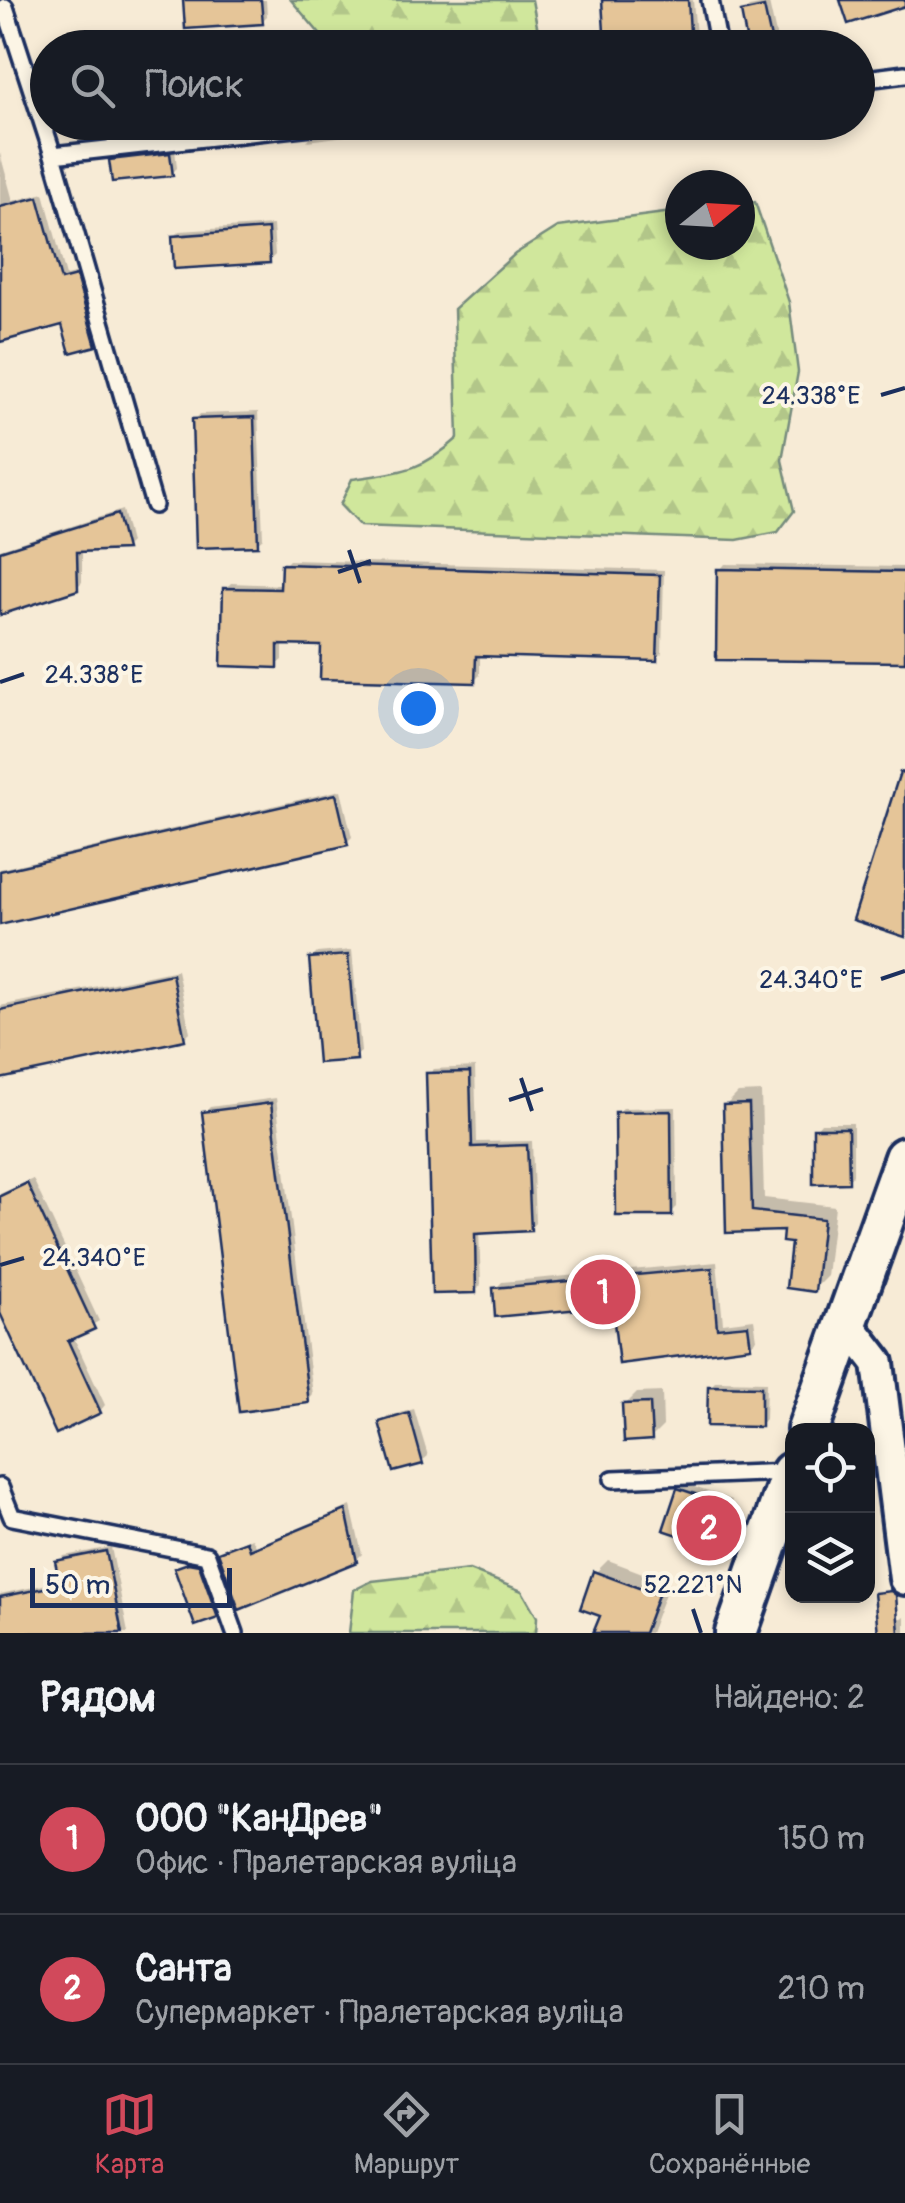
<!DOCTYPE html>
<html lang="ru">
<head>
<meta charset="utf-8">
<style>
	body { margin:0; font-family:Pangolin,sans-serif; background:#20242c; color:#f1f3f6 }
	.controls { position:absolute; right:30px; bottom:30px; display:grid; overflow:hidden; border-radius:20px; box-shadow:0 5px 15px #0003 }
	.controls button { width:90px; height:90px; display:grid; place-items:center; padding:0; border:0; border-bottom:2px solid #363941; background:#171b24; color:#f1f3f6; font:50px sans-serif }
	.compass { position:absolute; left:665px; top:170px; width:90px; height:90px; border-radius:50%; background:#171b24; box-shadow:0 5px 15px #0003; rotate:72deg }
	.scale { position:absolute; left:30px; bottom:25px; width:202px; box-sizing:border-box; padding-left:10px; border:5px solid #1b2f5e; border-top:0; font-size:28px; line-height:35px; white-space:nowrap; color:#1b2f5e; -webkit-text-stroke:8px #fcf5e5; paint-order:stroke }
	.you { position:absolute; left:418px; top:708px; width:35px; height:35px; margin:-25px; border:8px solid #fff; border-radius:50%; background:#1a73e8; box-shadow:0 0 0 15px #1a73e833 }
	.badge { display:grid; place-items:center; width:65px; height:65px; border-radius:50%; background:#d1495b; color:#fff; font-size:32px; font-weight:700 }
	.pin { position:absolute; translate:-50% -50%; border:5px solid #fff; box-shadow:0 2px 10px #0006 }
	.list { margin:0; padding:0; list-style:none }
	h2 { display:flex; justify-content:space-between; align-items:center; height:130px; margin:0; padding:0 40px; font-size:42px }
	h2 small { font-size:32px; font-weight:400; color:#9ea1a6 }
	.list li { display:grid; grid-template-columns:65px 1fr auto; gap:30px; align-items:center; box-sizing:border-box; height:150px; padding:0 40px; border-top:2px solid #363941 }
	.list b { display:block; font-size:38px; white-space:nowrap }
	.list p { margin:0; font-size:32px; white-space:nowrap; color:#9ea1a6 }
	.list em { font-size:32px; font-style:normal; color:#9ea1a6 }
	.icon { flex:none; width:55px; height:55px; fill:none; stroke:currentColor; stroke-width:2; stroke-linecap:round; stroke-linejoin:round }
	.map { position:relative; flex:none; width:905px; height:1633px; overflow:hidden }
	.search { position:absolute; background:#171b24; box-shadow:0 5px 15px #0003; left:30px; right:30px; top:30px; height:110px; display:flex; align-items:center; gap:25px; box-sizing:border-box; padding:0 35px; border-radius:55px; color:#9ea1a6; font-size:38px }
	.sheet { height:430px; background:#171b24 }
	nav { display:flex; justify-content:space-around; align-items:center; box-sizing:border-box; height:140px; border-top:2px solid #363941; background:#171b24; font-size:28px; color:#9ea1a6 }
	nav a { display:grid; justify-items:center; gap:5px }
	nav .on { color:#d1495b }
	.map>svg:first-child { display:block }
</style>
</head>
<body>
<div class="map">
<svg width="905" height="1633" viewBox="0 0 905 1633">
	<defs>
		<pattern id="forest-firs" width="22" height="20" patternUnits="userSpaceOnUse" patternTransform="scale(2.5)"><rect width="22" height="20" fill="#d0e79c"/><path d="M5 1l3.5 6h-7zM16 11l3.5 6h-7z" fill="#b2c689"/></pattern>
	</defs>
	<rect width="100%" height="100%" fill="#f7ebd6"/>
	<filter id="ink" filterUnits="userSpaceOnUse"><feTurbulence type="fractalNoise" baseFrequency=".01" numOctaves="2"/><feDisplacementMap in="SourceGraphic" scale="20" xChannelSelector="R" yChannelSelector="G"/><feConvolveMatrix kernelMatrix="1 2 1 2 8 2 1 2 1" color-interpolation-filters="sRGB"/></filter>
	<g filter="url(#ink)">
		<g fill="url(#forest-firs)" stroke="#768b7d" stroke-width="2.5">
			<polygon points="291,0 532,0 541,47 331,47"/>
			<path d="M755,202L789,302L798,372L782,460L794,511L778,532L737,540L360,526L340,505L352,479C400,472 421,472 458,438L454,309L515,254L558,227L680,211V245H740V204Z"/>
			<polygon points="469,1570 522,1591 537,1617 536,1633 349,1633 354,1590 372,1581"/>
		</g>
		<g fill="#0003">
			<polygon points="186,0 266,0 267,16 262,21"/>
			<polygon points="604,0 693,0 697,48 608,48"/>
			<polygon points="769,3 779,48 751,48 743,12 749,7"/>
			<polygon points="125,122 173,122 167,128 109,130 115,125"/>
			<polygon points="352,129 346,136 307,141 313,134"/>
			<polygon points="175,149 177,168 171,174 112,161 118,155"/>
			<polygon points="0,153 13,201 44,193 66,276 82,272 101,338 95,344 64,322 0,328"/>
			<polygon points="273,225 275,255 269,261 174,237 180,231"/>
			<polygon points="258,412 263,538 257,543 195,420 200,414"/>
			<polygon points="122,510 130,543 125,548 82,549 82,582 76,588 0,612 0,549"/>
			<polygon points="289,560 664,570 662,653 656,659 480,654 480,675 474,681 324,644 283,643 283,660 277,665 225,589 231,583 283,585 284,565"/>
			<polygon points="725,564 905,567 905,660 720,570"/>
			<polygon points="341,790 352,837 347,842 0,923 0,869"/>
			<polygon points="352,950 361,1052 355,1057 311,959 317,953"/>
			<polygon points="177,970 190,1032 184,1038 0,1076 0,1006"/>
			<polygon points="475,1067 477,1142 532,1141 535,1223 530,1229 479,1231 481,1285 475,1291 429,1074 434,1069"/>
			<polygon points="761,1092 764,1198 835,1206 827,1276 814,1289 794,1241 786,1229 729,1230 725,1106 738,1093"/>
			<polygon points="276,1098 313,1395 308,1401 205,1112 210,1107"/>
			<polygon points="676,1107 677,1207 671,1213 617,1113 623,1108"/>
			<polygon points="821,1123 853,1123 853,1175 848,1181 816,1129"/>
			<polygon points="33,1179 99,1321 73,1336 105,1405 100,1411 0,1307 0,1194"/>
			<polygon points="717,1262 723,1323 754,1319 757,1339 750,1345 615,1303 495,1289 502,1282"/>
			<polygon points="716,1381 766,1382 765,1419 760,1425 710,1387"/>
			<polygon points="662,1392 663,1426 651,1438 625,1405 637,1393"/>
			<polygon points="414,1409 428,1456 422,1461 382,1422 387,1417"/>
			<polygon points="685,1484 732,1500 719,1539 713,1544 679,1489"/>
			<polygon points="351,1506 362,1554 356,1560 221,1552 226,1547 252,1538 256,1546"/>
			<polygon points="111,1547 128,1633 0,1633 0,1594 62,1581 58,1562 64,1556"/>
			<polygon points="195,1558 204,1560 222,1610 216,1615 177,1568"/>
			<polygon points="608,1560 669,1583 650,1633 596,1633 603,1615 595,1573"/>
			<polygon points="905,1617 905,1633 880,1633 892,1620"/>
		</g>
		<g fill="#e5c598" stroke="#1b2f5e" stroke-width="2.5">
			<polygon points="183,0 261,0 263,24 185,29"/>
			<polygon points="602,0 688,0 691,48 605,48"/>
			<polygon points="840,0 905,0 905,6 848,24"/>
			<polygon points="764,7 773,48 748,48 741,12"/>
			<polygon points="123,122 167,122 168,131 107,138 107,129 123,128"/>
			<polygon points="170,153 173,176 112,182 109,160"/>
			<polygon points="38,197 61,280 76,276 96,346 70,353 62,325 0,342 0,207"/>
			<polygon points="268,229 270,263 174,269 172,236"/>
			<polygon points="254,417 258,546 196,548 192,419"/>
			<polygon points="117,514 126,550 77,552 78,590 0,615 0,551"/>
			<polygon points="281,564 660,575 657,661 476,656 475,683 320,679 321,646 278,645 278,668 221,666 223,588 280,589"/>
			<polygon points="717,569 905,572 905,662 716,660"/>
			<polygon points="900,772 905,773 905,937 853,920"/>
			<polygon points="336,794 348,845 0,925 0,871"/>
			<polygon points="348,955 357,1060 318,1063 309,958"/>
			<polygon points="172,974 185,1040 0,1079 0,1010"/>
			<polygon points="470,1072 472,1147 527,1145 531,1231 475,1234 476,1293 432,1294 426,1073"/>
			<polygon points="271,1103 309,1403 239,1412 202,1112"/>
			<polygon points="749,1104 752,1211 823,1219 815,1292 786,1288 791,1243 782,1242 783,1231 726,1233 723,1105"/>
			<polygon points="671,1111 672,1216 616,1216 615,1112"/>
			<polygon points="813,1128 848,1128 849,1183 813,1184"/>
			<polygon points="27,1183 95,1329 68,1341 101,1413 56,1434 0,1313 0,1196"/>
			<polygon points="712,1268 717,1328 748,1325 751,1347 619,1364 612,1306 495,1317 493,1288"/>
			<polygon points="708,1386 761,1387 761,1427 707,1426"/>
			<polygon points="650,1403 652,1440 624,1442 622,1404"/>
			<polygon points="409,1413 423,1464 393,1472 379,1422"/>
			<polygon points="677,1488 728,1505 714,1547 663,1530"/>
			<polygon points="346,1510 357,1562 239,1610 218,1552 247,1541 250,1550"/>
			<polygon points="106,1551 122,1633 0,1633 0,1597 60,1585 55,1561"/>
			<polygon points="188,1563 199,1565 218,1618 195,1626 174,1568"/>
			<polygon points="593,1571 658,1595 644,1633 593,1633 600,1616 580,1609"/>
			<polygon points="891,1591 896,1595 899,1633 878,1633 874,1593"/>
		</g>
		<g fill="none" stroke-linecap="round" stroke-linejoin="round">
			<defs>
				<g id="service">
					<polyline points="710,0 719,48"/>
					<polyline points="5,7 53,155"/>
					<polyline points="858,80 905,74"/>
					<polyline points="154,505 53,155 348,122"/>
					<polyline points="613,1479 789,1472"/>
					<polyline points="0,1487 12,1517 207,1555 235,1633"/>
				</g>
				<polyline id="minor" points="847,1323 878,1363 905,1579"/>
				<g id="secondary">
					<polyline points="808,1430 905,1158"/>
					<polyline points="736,1633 792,1473"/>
				</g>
			</defs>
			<use href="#service" stroke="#1b2f5e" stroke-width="22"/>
			<use href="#minor" stroke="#1b2f5e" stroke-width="38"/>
			<use href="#secondary" stroke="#1b2f5e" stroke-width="48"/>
			<use href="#service" stroke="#fcf5e5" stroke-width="15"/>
			<use href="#minor" stroke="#fcf5e5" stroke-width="30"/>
			<use href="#secondary" stroke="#fcf5e5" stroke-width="40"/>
		</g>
	</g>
	<path fill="none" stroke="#1b2f5e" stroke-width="4" d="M881,395L905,388M349,550L360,583M338,572L371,561M0,682L24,674M881,979L905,971M521,1078L532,1111M509,1100L543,1089M0,1265L24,1258M693,1609L701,1633"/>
	<g font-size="25" text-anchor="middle" fill="#1b2f5e" stroke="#fcf5e5" stroke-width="8" stroke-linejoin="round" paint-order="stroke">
		<text x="811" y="404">24.338°E</text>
		<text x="94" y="683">24.338°E</text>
		<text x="811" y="988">24.340°E</text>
		<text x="94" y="1266">24.340°E</text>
		<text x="693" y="1593">52.221°N</text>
	</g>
</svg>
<div class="controls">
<button><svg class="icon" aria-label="locate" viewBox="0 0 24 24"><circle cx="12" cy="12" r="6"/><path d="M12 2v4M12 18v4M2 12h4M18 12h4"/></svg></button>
<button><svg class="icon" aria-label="layers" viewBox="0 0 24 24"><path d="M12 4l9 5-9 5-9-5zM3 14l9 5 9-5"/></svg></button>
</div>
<svg class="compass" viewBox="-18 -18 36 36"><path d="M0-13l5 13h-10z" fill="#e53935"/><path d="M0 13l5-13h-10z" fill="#9ea1a6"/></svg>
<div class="scale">50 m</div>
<div class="you"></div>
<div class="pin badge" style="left:603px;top:1292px">1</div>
<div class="pin badge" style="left:709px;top:1528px">2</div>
<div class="search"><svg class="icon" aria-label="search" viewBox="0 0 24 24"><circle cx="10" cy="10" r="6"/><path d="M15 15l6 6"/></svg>Поиск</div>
</div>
<section class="sheet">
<h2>Рядом<small>Найдено: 2</small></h2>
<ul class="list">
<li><span class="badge">1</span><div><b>ООО &quot;КанДрев&quot;</b><p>Офис · Пралетарская вуліца</p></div><em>150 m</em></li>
<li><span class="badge">2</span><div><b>Санта</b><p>Супермаркет · Пралетарская вуліца</p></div><em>210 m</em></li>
</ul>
</section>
<nav>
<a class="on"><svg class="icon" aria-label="map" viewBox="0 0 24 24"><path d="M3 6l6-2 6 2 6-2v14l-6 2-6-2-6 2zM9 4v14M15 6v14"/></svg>Карта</a>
<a><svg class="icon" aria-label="directions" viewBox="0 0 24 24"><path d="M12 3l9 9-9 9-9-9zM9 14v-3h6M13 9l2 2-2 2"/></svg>Маршрут</a>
<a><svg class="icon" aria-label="saved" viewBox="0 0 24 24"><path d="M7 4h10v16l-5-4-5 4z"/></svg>Сохранённые</a>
</nav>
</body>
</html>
